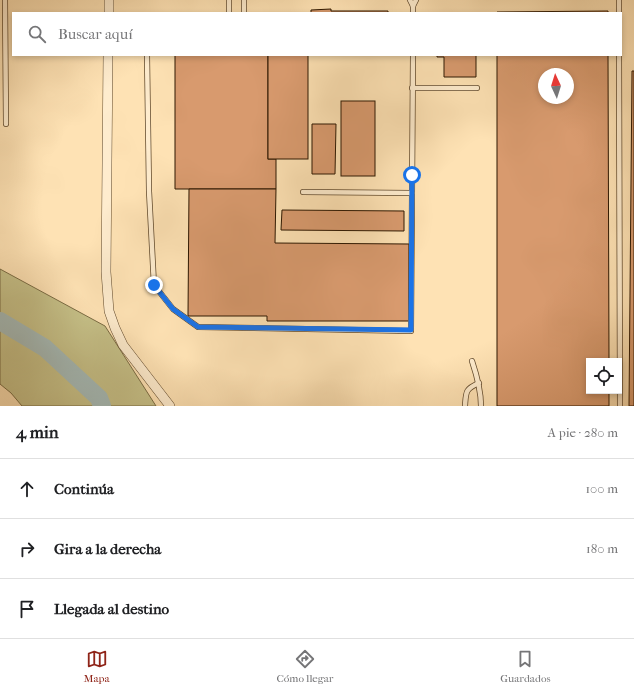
<!DOCTYPE html>
<html lang="es">
<head>
<meta charset="utf-8">
<style>
	body { margin:0; font-family:"IM FELL French Canon",serif; background:#f6f6f6; color:#202124 }
	.controls { position:absolute; right:12px; bottom:12px; display:grid; overflow:hidden; border-radius:0px; box-shadow:0 2px 6px #0003 }
	.controls button { width:36px; height:36px; display:grid; place-items:center; padding:0; border:0; border-bottom:1px solid #e0e0e0; background:#fff; color:#202124; font:20px sans-serif }
	.compass { position:absolute; left:538px; top:68px; width:36px; height:36px; border-radius:50%; background:#fff; box-shadow:0 2px 6px #0003; rotate:356deg }
	.stop { position:absolute; width:12px; height:12px; margin:-9px; border:3px solid #1a73e8; border-radius:50%; background:#fff }
	.stop.end { background:#1a73e8; border-color:#fff; box-shadow:0 1px 4px #0008 }
	.list { margin:0; padding:0; list-style:none }
	h2 { display:flex; justify-content:space-between; align-items:center; height:52px; margin:0; padding:0 16px; font-size:17px }
	h2 small { font-size:13px; font-weight:400; color:#757577 }
	.list li { display:grid; grid-template-columns:26px 1fr auto; gap:12px; align-items:center; box-sizing:border-box; height:60px; padding:0 16px; border-top:1px solid #e0e0e0 }
	.list b { display:block; font-size:15px; white-space:nowrap }
	.list em { font-size:13px; font-style:normal; color:#757577 }
	.icon { flex:none; width:22px; height:22px; fill:none; stroke:currentColor; stroke-width:2; stroke-linecap:round; stroke-linejoin:round }
	.map { position:relative; flex:none; width:634px; height:406px; overflow:hidden }
	.search { position:absolute; background:#fff; box-shadow:0 2px 6px #0003; left:12px; right:12px; top:12px; height:44px; display:flex; align-items:center; gap:10px; box-sizing:border-box; padding:0 14px; border-radius:0px; color:#757577; font-size:15px }
	.sheet { height:232px; background:#fff }
	nav { display:flex; justify-content:space-around; align-items:center; box-sizing:border-box; height:56px; border-top:1px solid #e0e0e0; background:#fff; font-size:11px; color:#757577 }
	nav a { display:grid; justify-items:center; gap:2px }
	nav .on { color:#8f2418 }
	.map>svg:first-child { display:block }
</style>
</head>
<body>
<div class="map">
<svg width="634" height="406" viewBox="0 0 634 406">
	<rect width="100%" height="100%" fill="#fee2b4"/>
	<filter id="stains"><feTurbulence type="fractalNoise" baseFrequency=".005" numOctaves="4"/><feColorMatrix values="0 0 0 0 .2 0 0 0 0 .09 0 0 0 0 .02 0 0 0 .5 -.17"/></filter>
	<radialGradient id="worn" r=".72"><stop offset=".6" stop-color="#630" stop-opacity="0"/><stop offset="1" stop-color="#630" stop-opacity=".3"/></radialGradient>
	<polygon fill="#c6c189" stroke="#7a6c44" points="0,269 105,326 156,406 22,406 11,393 0,384"/>
	<g fill="none" stroke-linecap="round" stroke-linejoin="round">
		<polyline stroke="#a5bbb8" stroke-width="18" points="0,321 45,348 99,398 102,406"/>
	</g>
	<g fill="#d89a6e" stroke="#2d1700" fill-rule="evenodd">
		<polygon points="331,9 331,11 388,11 388,13 311,13 311,10"/>
		<polygon points="608,11 608,13 497,13 497,12"/>
		<polygon points="175,55 268,55 268,159 276,159 276,189 175,189"/>
		<rect x="268" y="55" width="40" height="104"/>
		<polygon points="437,55 476,55 476,77 444,77 444,57 437,57"/>
		<path d="M497,55H608L609,361H589V391H609V406H497ZM544,74H568V98H544Z"/>
		<polygon points="632,71 634,71 634,406 629,406"/>
		<rect x="341" y="101" width="34" height="75"/>
		<polygon points="312,124 336,124 335,174 312,174"/>
		<polygon points="189,189 276,189 275,243 409,244 409,321 267,321 267,316 188,316"/>
		<polygon points="282,210 404,211 404,231 281,230"/>
	</g>
	<g fill="none" stroke-linecap="round" stroke-linejoin="round">
		<defs>
			<g id="lane">
				<polyline points="5,0 6,124"/>
				<polyline points="229,0 229,13"/>
				<polyline points="410,0 413,6 413,13"/>
				<polyline points="619,0 619,13"/>
				<polyline points="413,6 416,0"/>
				<polyline points="244,13 244,0"/>
				<polyline points="147,55 149,191 154,285 173,309 198,327 411,331 413,55"/>
				<polyline points="619,55 620,406"/>
				<polyline points="412,88 477,88"/>
				<polyline points="303,192 412,193"/>
				<path d="M472,361C477,376 481,390 481,406"/>
				<path d="M465,406C466,392 465,389 479,383"/>
			</g>
			<g id="street">
				<polyline points="109,13 109,0"/>
				<polyline points="108,55 106,272 109,311 115,328 123,345 170,406"/>
			</g>
		</defs>
		<use href="#lane" stroke="#614a2d" stroke-width="6"/>
		<use href="#street" stroke="#614a2d" stroke-width="10"/>
		<use href="#lane" stroke="#feecce" stroke-width="4.5"/>
		<use href="#street" stroke="#feecce" stroke-width="9"/>
	</g>
	<g fill="none" stroke-linecap="round" stroke-linejoin="round">
		<polyline stroke="#1a73e8" stroke-width="5" points="154,285 173,309 198,327 411,330 412,175"/>
	</g>
	<rect width="100%" height="100%" filter="url(#stains)"/>
	<rect width="100%" height="100%" fill="url(#worn)"/>
</svg>
<div class="controls">
<button><svg class="icon" aria-label="locate" viewBox="0 0 24 24"><circle cx="12" cy="12" r="6"/><path d="M12 2v4M12 18v4M2 12h4M18 12h4"/></svg></button>
</div>
<svg class="compass" viewBox="-18 -18 36 36"><path d="M0-13l5 13h-10z" fill="#e53935"/><path d="M0 13l5-13h-10z" fill="#757577"/></svg>
<div class="stop" style="left:412px;top:175px"></div>
<div class="stop end" style="left:154px;top:285px"></div>
<div class="search"><svg class="icon" aria-label="search" viewBox="0 0 24 24"><circle cx="10" cy="10" r="6"/><path d="M15 15l6 6"/></svg>Buscar aquí</div>
</div>
<section class="sheet">
<h2>4 min<small>A pie · 280 m</small></h2>
<ul class="list">
<li><svg class="icon" aria-label="ahead" viewBox="0 0 24 24"><path d="M12 20V5M6 11l6-6 6 6"/></svg><div><b>Continúa</b></div><em>100 m</em></li>
<li><svg class="icon" aria-label="right" viewBox="0 0 24 24"><path d="M7 20v-9h11M14 6l5 5-5 5"/></svg><div><b>Gira a la derecha</b></div><em>180 m</em></li>
<li><svg class="icon" aria-label="arrive" viewBox="0 0 24 24"><path d="M6 21V4h12l-3 4 3 4H6"/></svg><div><b>Llegada al destino</b></div></li>
</ul>
</section>
<nav>
<a class="on"><svg class="icon" aria-label="map" viewBox="0 0 24 24"><path d="M3 6l6-2 6 2 6-2v14l-6 2-6-2-6 2zM9 4v14M15 6v14"/></svg>Mapa</a>
<a><svg class="icon" aria-label="directions" viewBox="0 0 24 24"><path d="M12 3l9 9-9 9-9-9zM9 14v-3h6M13 9l2 2-2 2"/></svg>Cómo llegar</a>
<a><svg class="icon" aria-label="saved" viewBox="0 0 24 24"><path d="M7 4h10v16l-5-4-5 4z"/></svg>Guardados</a>
</nav>
</body>
</html>
